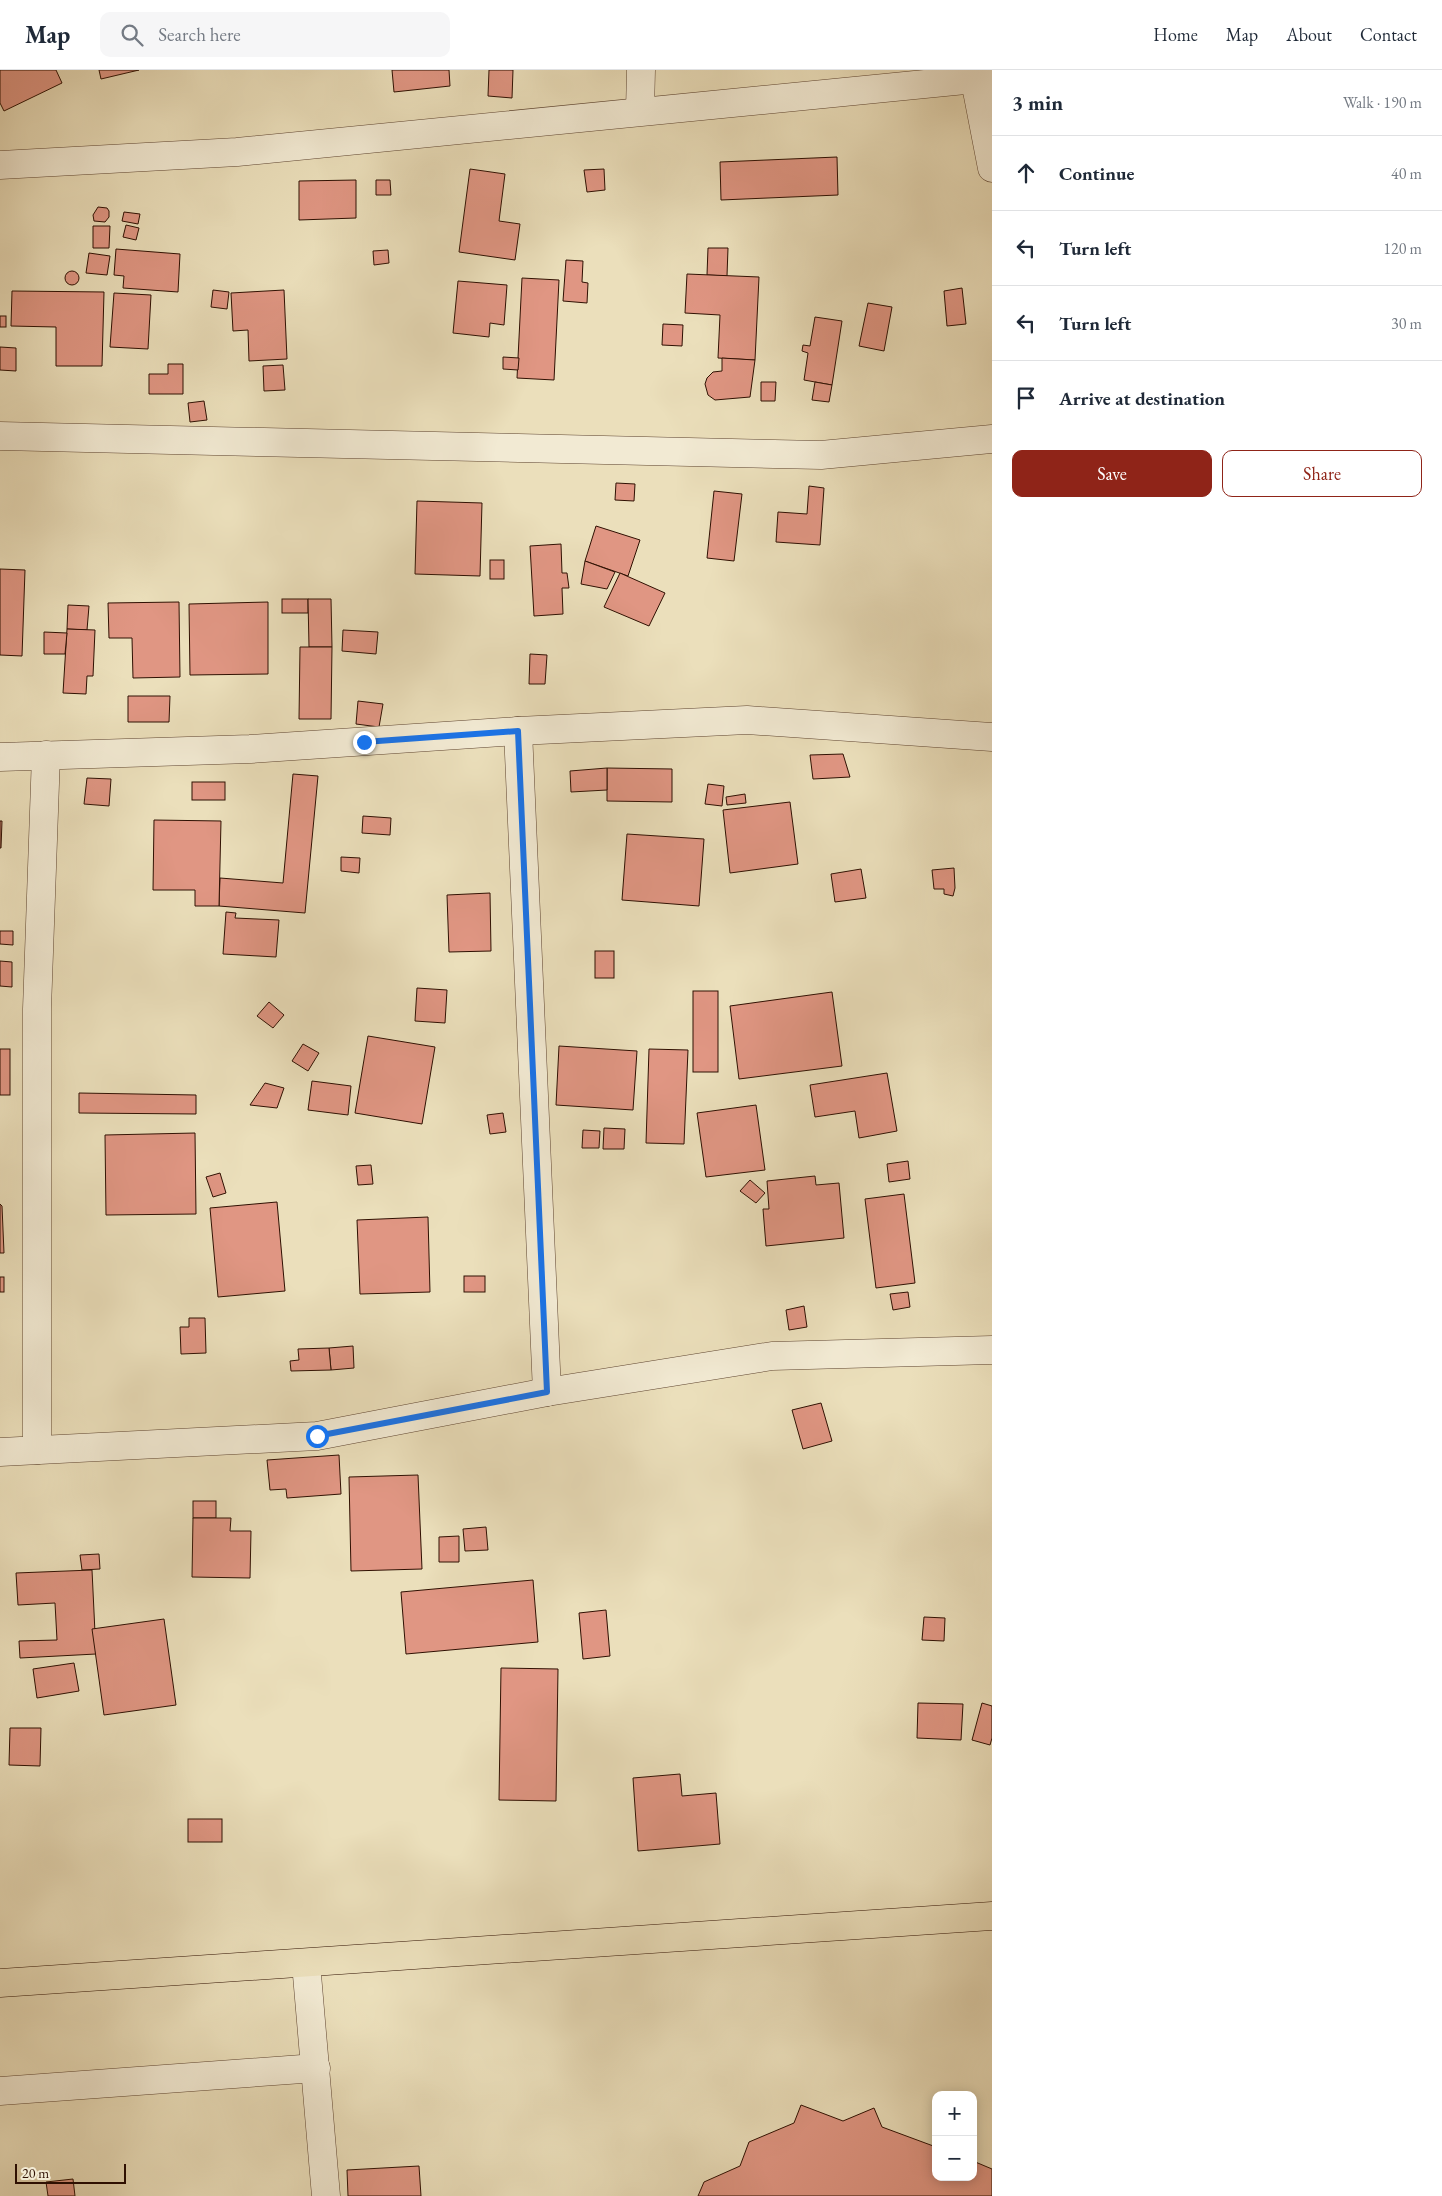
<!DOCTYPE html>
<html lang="en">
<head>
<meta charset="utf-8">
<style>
	body { margin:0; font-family:"EB Garamond",serif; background:#f6f6f7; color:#1f2937 }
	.controls { position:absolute; right:15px; bottom:15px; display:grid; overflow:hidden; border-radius:10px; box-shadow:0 2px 12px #0003 }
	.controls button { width:45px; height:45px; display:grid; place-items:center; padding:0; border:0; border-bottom:1px solid #e0e1e3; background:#fff; color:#1f2937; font:25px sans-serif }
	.scale { position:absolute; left:15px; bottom:12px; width:111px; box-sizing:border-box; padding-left:5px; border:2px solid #2f1002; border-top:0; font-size:14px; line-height:18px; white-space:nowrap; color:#2f1002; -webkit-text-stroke:4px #f2ead3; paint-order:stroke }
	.stop { position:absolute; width:15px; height:15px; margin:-11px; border:4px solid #1a73e8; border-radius:50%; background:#fff }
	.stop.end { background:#1a73e8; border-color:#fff; box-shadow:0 1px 5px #0008 }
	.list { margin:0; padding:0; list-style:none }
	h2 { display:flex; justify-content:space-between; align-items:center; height:65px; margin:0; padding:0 20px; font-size:21px }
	h2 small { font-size:16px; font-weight:400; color:#747a83 }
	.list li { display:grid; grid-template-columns:32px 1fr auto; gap:15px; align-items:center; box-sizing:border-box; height:75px; padding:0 20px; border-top:1px solid #e0e1e3 }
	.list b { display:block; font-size:19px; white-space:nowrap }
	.list em { font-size:16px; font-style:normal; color:#747a83 }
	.actions { display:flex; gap:10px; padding:15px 20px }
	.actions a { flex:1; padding:11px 0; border:1px solid #8f2418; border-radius:10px; text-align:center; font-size:18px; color:#8f2418 }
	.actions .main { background:#8f2418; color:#fff }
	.icon { flex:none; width:28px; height:28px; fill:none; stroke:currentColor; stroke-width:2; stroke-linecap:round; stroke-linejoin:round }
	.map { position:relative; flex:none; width:992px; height:2126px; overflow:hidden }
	header { display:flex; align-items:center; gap:30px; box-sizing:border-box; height:70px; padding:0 25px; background:#fff; border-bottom:1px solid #e0e1e3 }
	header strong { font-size:24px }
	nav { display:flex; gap:28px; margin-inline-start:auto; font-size:18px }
	.search { width:350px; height:45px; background:#f6f6f7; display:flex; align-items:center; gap:12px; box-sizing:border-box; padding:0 18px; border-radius:10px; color:#747a83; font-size:19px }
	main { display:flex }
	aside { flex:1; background:#fff }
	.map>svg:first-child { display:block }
</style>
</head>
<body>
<header>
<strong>Map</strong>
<div class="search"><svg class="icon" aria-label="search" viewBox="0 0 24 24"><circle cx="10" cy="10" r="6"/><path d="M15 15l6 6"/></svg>Search here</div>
<nav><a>Home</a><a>Map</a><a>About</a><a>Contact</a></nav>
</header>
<main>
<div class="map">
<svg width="992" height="2126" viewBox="0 0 992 2126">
	<rect width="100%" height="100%" fill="#ebdfbb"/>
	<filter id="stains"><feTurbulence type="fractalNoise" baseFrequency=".004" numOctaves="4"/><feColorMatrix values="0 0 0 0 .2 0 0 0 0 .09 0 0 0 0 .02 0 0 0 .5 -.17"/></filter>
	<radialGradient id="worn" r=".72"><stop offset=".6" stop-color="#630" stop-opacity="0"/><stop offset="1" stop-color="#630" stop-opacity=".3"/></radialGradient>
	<g fill="#e09683" stroke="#2f1002">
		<polygon points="0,0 56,0 62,13 4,41 0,33"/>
		<polygon points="99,0 139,0 101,9"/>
		<polygon points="392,0 449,0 450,16 394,22"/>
		<polygon points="489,0 513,0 512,28 488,26"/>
		<polygon points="837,87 838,125 721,130 720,92"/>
		<polygon points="470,99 505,104 499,151 520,154 515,190 459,182"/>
		<polygon points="604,99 605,120 587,122 584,100"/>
		<polygon points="356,110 356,148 299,150 299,111"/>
		<polygon points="376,110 390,110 391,125 376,125"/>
		<polygon points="98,137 107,138 109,141 109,147 105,152 94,151 93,145"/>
		<polygon points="124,142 140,144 138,154 122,151"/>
		<polygon points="126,155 139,158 136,170 123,167"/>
		<polygon points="93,156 110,156 109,178 93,178"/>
		<polygon points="708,178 728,178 727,206 707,205"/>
		<polygon points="116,179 180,184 178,222 123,218 124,206 114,205"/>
		<polygon points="388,180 389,193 374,195 373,181"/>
		<polygon points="89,183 110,186 107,205 86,203"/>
		<polygon points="566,190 583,191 582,212 588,213 587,233 563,231"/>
		<circle cx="72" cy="208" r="7"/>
		<polygon points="687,204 759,207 755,290 718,288 720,245 685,243"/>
		<polygon points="522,208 559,210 554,310 517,308"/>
		<polygon points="458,211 507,215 504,255 490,253 489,267 453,263"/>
		<polygon points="962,218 966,254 947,256 944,221"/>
		<polygon points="213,220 229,222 227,239 211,237"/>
		<polygon points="284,220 287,289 249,291 248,260 233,261 231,223"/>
		<polygon points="12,221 104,222 102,296 56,296 56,257 11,256"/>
		<polygon points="114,223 151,225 148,279 110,277"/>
		<polygon points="868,233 892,237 884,281 859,276"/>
		<rect x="0" y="246" width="6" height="11"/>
		<polygon points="815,247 842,251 832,315 804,310 808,283 802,281 803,275 810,276"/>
		<polygon points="663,254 683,255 682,276 662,275"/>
		<polygon points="0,277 16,278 16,301 0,300"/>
		<polygon points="503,287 519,288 518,300 503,299"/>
		<polygon points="722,288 755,290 750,327 715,330 708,325 705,314 707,308 713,302 722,301"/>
		<polygon points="168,294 183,294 183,324 149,324 149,304 168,304"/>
		<polygon points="283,295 285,320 264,321 263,296"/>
		<polygon points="761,312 776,312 775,331 761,331"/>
		<polygon points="815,312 832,315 829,332 812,330"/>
		<polygon points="204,331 207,350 190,352 188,333"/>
		<polygon points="616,413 635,414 634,431 615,430"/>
		<polygon points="809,416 824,418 820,475 776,472 778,442 807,444"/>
		<polygon points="714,421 742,424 734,491 707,488"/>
		<polygon points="417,431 482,433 480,506 415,504"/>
		<polygon points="596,456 640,470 628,506 585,491"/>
		<polygon points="561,474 562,503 567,503 569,518 562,518 563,544 534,546 530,476"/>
		<rect x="490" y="490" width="14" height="19"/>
		<polygon points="585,491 615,502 607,519 581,514"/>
		<polygon points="0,499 25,500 22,586 0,585"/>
		<polygon points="620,503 665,523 649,556 604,537"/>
		<rect x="282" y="529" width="26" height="14"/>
		<polygon points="308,529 331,529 332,577 309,577"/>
		<polygon points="179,532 180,607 133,608 132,568 109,568 108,533"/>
		<polygon points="268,532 268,604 190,605 189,534"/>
		<polygon points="68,535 89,536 87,560 67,559"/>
		<polygon points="67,559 95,560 93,606 87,606 86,624 63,623"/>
		<polygon points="343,560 378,562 376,584 342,581"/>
		<polygon points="44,562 67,563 65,584 44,584"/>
		<polygon points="300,577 332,577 331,649 299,649"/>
		<polygon points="530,584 547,585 545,614 529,614"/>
		<polygon points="128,626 170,626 169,652 128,652"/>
		<polygon points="358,631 383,634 379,657 356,654"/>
		<polygon points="843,684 850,707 813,709 810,685"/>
		<polygon points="607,698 672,699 672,732 607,731"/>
		<polygon points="607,698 607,720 571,722 570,701"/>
		<polygon points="293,704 318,706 305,843 219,836 220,808 283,813"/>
		<polygon points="87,708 111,709 109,736 84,734"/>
		<rect x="192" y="712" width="33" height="18"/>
		<polygon points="708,714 724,716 722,736 705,734"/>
		<polygon points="745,724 746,733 727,735 726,727"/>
		<polygon points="790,732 798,794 730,803 723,740"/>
		<polygon points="363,746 391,748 390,765 362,763"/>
		<polygon points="154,750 221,751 219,836 195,836 195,820 153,820"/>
		<polygon points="0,751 2,751 1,778 0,778"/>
		<polygon points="627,764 704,769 699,836 622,830"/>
		<polygon points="341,787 360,788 359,803 341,801"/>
		<polygon points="954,798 955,818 953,826 944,824 944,819 934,819 932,800"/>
		<polygon points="861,799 866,828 835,832 831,804"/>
		<polygon points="490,823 491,881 449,882 447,825"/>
		<polygon points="226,842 236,843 235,848 279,850 276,887 223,884"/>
		<polygon points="0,861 13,861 13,875 0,874"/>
		<rect x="595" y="881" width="19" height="27"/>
		<polygon points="0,891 12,892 12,917 0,916"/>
		<polygon points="417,918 447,920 445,953 415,951"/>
		<rect x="693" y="921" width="25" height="81"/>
		<polygon points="832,922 842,996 739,1009 730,936"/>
		<polygon points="269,932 284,945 273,958 257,946"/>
		<polygon points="368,966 435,977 422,1054 355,1043"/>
		<polygon points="303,974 319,983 308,1001 292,991"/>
		<polygon points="559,976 637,981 633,1040 556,1035"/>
		<rect x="0" y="979" width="10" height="46"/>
		<polygon points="649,979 688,980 684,1074 646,1073"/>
		<polygon points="887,1003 897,1061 859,1068 855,1041 815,1047 810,1015"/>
		<polygon points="312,1011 351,1016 348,1045 308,1040"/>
		<polygon points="265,1013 284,1018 277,1038 250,1035"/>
		<polygon points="79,1023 196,1025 196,1044 79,1043"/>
		<polygon points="756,1035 765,1100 706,1107 697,1043"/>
		<polygon points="503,1043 506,1062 490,1064 487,1045"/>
		<polygon points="604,1058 625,1059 624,1079 603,1079"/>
		<polygon points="583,1060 600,1061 599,1078 582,1078"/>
		<polygon points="195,1063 196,1144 106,1145 105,1065"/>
		<polygon points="908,1091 910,1109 889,1112 887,1094"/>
		<polygon points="371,1095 373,1114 358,1115 356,1096"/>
		<polygon points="220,1103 226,1123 213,1127 206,1107"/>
		<polygon points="815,1106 816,1115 839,1113 844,1168 766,1176 763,1139 769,1139 767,1111"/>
		<polygon points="750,1110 765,1123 756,1133 740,1121"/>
		<polygon points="904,1124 915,1213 876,1218 865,1129"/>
		<polygon points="277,1132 285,1221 218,1227 210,1138"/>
		<polygon points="0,1134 2,1136 4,1183 0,1183"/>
		<polygon points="428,1147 430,1222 360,1224 357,1150"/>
		<rect x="464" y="1206" width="21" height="16"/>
		<rect x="0" y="1207" width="4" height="15"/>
		<polygon points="908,1222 910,1237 893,1240 890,1224"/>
		<polygon points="804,1236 807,1257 789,1260 786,1240"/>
		<polygon points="189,1248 205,1248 206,1283 181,1284 180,1257 189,1257"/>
		<polygon points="353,1276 354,1298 331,1300 329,1278"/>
		<polygon points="329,1278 331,1300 291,1301 290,1291 299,1290 298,1279"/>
		<polygon points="821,1333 832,1371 803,1379 792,1340"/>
		<polygon points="339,1385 341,1424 287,1428 286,1419 270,1420 267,1390"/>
		<polygon points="418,1405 422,1499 351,1501 349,1407"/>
		<rect x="193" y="1431" width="23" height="17"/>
		<polygon points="193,1448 231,1448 230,1461 251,1461 250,1508 192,1507"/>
		<polygon points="486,1457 488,1480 465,1481 463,1459"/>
		<polygon points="459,1466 459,1492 439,1492 439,1467"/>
		<polygon points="99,1484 100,1499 82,1500 80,1485"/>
		<polygon points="92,1500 96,1584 20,1588 19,1571 57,1570 55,1533 18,1535 16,1503"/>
		<polygon points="533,1510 538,1572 406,1584 401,1522"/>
		<polygon points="606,1540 610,1586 583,1589 579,1543"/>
		<polygon points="924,1547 945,1548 944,1571 922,1570"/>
		<polygon points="164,1549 176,1635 104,1645 92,1559"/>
		<polygon points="74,1593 79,1621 37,1628 33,1599"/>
		<polygon points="501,1598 558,1599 556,1731 499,1730"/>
		<polygon points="918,1633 963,1634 961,1670 917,1668"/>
		<polygon points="982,1633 992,1636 992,1668 990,1675 972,1670"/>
		<polygon points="10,1658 41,1658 40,1696 9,1695"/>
		<polygon points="680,1704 682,1726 716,1723 720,1774 638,1781 633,1708"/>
		<rect x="188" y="1749" width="34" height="23"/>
		<polygon points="801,2035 843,2051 874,2038 882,2057 936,2077 936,2107 973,2107 973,2091 992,2099 992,2126 698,2126 704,2112 740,2096 749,2072 794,2053"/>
		<polygon points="419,2096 421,2126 348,2126 347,2100"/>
		<polygon points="73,2109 75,2126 48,2126 46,2112"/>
	</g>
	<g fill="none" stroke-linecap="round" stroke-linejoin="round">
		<defs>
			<g id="minor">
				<polyline points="973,0 992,98"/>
				<polyline points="640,41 641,0"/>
				<polyline points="0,95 237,82 975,9 992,10"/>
				<polyline points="0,366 821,385 992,369"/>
				<polyline points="518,661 547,1322"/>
				<polyline points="0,687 250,679 518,661 747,650 992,667"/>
				<polyline points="37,1380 37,939 46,685"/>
				<polyline points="0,1382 317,1366 547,1322 772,1286 992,1280"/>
				<polyline points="306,1893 326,2126"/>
				<polyline points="0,2021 316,1998"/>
			</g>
			<polyline id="highway" points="0,1913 992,1846"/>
		</defs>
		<use href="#minor" stroke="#5e4430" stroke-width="29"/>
		<use href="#highway" stroke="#2f1002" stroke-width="29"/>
		<use href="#minor" stroke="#f2ead3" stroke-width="28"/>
		<use href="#highway" stroke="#ebdfbb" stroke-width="28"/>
	</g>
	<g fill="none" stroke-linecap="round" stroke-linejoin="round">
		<polyline stroke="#1a73e8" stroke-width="6" points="317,1366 547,1322 518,661 364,672"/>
	</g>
	<rect width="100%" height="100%" filter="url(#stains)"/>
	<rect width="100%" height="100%" fill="url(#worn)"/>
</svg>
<div class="controls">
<button>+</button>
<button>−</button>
</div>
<div class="scale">20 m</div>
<div class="stop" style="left:317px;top:1366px"></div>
<div class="stop end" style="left:364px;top:672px"></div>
</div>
<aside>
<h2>3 min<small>Walk · 190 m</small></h2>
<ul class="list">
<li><svg class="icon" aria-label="ahead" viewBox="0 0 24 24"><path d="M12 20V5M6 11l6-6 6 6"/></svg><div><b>Continue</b></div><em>40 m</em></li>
<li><svg class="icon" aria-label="left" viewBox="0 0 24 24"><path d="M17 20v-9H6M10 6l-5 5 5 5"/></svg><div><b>Turn left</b></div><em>120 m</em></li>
<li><svg class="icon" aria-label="left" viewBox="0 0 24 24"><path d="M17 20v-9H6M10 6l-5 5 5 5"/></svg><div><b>Turn left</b></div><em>30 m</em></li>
<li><svg class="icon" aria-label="arrive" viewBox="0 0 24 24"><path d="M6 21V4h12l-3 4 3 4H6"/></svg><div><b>Arrive at destination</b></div></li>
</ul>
<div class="actions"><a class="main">Save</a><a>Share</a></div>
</aside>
</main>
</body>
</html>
